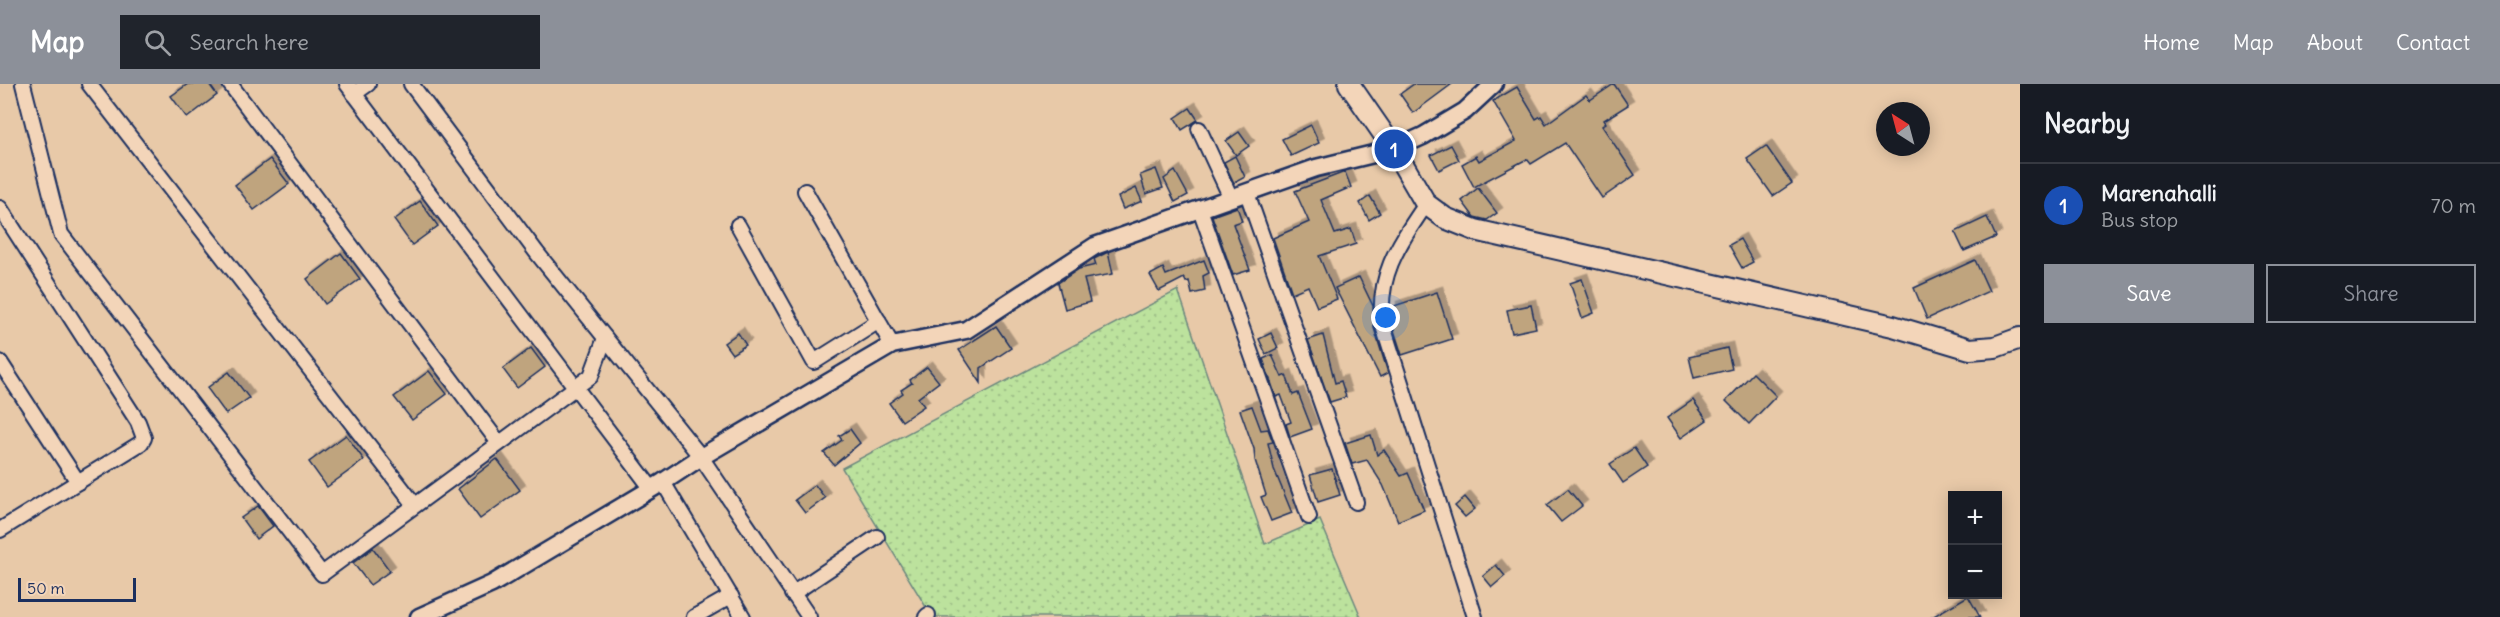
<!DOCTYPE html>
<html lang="en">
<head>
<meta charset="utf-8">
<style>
	body { margin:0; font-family:Delius,sans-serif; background:#20242c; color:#f1f3f6 }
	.controls { position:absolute; right:18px; bottom:18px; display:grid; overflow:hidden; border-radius:0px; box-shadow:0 3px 15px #0003 }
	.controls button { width:54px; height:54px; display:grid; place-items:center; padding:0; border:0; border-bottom:2px solid #363941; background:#171b24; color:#f1f3f6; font:30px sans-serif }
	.compass { position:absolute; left:1876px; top:18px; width:54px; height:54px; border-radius:50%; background:#171b24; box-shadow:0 3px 15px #0003; rotate:324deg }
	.scale { position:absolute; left:18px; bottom:15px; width:118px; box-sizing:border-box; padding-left:6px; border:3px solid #1b2f5e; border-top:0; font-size:16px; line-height:21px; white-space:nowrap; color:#1b2f5e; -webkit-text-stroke:4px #f3d5b9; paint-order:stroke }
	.you { position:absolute; left:1386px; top:234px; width:21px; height:21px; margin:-15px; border:4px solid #fff; border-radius:50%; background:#1a73e8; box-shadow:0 0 0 9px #1a73e833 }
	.badge { display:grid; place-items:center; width:39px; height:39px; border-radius:50%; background:#8c9099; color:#fff; font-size:20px; font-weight:700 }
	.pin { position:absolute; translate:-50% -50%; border:3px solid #fff; box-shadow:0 2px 6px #0006 }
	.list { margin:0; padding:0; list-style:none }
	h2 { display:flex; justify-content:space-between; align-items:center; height:78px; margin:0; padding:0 24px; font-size:26px }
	h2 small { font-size:20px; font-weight:400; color:#9ea1a6 }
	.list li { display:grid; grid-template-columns:39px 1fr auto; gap:18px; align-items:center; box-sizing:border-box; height:84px; padding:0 24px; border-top:2px solid #363941 }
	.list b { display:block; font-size:22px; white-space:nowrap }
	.list p { margin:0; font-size:20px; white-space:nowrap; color:#9ea1a6 }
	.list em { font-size:20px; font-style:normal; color:#9ea1a6 }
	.actions { display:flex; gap:12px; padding:18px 24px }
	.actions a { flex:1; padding:14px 0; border:2px solid #8c9099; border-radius:0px; text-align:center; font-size:21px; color:#8c9099 }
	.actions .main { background:#8c9099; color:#fff }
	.icon { flex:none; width:33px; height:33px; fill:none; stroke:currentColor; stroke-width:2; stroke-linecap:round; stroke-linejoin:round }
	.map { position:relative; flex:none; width:2020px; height:533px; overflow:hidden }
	header { display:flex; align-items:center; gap:36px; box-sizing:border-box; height:84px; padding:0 30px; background:#8c9099; color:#fff }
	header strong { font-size:28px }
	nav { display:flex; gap:33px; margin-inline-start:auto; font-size:21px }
	.search { width:420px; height:54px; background:#20242c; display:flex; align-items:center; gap:15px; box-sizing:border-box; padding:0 21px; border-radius:0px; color:#9ea1a6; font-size:22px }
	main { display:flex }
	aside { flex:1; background:#171b24 }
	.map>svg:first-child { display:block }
</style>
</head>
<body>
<header>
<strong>Map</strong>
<div class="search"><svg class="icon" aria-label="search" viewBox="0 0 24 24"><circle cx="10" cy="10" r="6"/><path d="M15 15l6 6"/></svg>Search here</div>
<nav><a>Home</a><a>Map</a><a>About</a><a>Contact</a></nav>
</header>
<main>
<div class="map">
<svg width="2020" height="533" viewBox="0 0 2020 533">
	<defs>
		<pattern id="grass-dots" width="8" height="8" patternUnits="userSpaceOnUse" patternTransform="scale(1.5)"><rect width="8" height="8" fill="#bce29d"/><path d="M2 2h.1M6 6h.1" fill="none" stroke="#a1c28a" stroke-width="1.8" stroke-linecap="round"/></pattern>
		<filter id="shadow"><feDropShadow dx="5.5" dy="-5.5" stdDeviation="0" flood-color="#0004"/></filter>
	</defs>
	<rect width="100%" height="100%" fill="#e8c9a8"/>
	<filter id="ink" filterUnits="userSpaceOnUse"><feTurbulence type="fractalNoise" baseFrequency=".0167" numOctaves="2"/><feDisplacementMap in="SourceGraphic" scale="12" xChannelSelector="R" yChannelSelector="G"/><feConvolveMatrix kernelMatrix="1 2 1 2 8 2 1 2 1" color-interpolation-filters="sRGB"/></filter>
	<g filter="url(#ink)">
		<polygon fill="url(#grass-dots)" stroke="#6c887e" stroke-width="1.5" points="1178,206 1265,460 1320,436 1361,533 932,533 842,384"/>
		<g fill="#bfa47e" stroke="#1b2f5e" stroke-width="1.5" filter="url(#shadow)">
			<polygon points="188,0 209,0 217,11 187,34 171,12"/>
			<polygon points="1414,0 1452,0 1413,29 1400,10"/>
			<polygon points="1614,0 1628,21 1604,36 1606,39 1602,42 1635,91 1602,114 1565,59 1531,80 1527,75 1474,103 1462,80 1476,72 1479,77 1516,57 1493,17 1517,3 1536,35 1541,32 1546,40 1586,11 1590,16"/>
			<polygon points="1190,24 1198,36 1182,46 1175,34"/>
			<polygon points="1311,41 1319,59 1291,72 1282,55"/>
			<polygon points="1239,48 1249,62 1236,71 1226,57"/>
			<polygon points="1451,61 1459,76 1439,86 1431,71"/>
			<polygon points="1766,62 1792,99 1773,112 1747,75"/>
			<polygon points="1235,72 1245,93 1234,99 1224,78"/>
			<polygon points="270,75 289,100 254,126 235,101"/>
			<polygon points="1156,85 1163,104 1146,110 1140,91"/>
			<polygon points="1175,87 1188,111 1175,118 1164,95"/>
			<polygon points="1345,88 1351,103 1321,116 1335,150 1351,145 1356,160 1319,172 1337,215 1317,223 1308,202 1292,209 1273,154 1309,138 1295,107"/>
			<polygon points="1136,104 1142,117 1123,125 1118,113"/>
			<polygon points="1478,104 1497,129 1487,136 1474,133 1462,117"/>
			<polygon points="1370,112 1380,129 1369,136 1360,119"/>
			<polygon points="420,117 438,142 412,161 394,136"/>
			<polygon points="1237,123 1242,137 1233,140 1250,186 1233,191 1212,132"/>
			<polygon points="1987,133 1996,153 1964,167 1955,148"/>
			<polygon points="1740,155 1753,178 1742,184 1729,161"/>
			<polygon points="1108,168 1113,190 1084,195 1090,218 1065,225 1058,199 1079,185 1096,181 1094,175"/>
			<polygon points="341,169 360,195 325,220 307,195"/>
			<polygon points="1204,176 1209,189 1203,192 1205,207 1192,210 1189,197 1186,198 1184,194 1159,207 1150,191 1163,184 1166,191"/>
			<polygon points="1975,176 1989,207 1927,235 1914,204"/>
			<polygon points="1359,193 1373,222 1374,244 1388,289 1380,293 1335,204"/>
			<polygon points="1582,195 1594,229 1582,234 1570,199"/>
			<polygon points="1437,208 1452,255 1402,271 1392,240 1391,223"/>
			<polygon points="1531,221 1536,244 1512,249 1507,226"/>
			<polygon points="996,242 1011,264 981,284 981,299 959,266"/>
			<polygon points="738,249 746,261 732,270 724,259"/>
			<polygon points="1271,249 1278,264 1266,270 1259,255"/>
			<polygon points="1323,251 1335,299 1341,297 1346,313 1330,318 1308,256"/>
			<polygon points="531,264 545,283 517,304 503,285"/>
			<polygon points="1727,264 1732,285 1694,294 1689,273"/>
			<polygon points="1272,271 1282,293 1286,291 1293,311 1298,309 1312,345 1290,353 1286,340 1291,338 1281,311 1276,313 1263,275"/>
			<polygon points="927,283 939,298 918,314 924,322 902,337 889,319 903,309 901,306 912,299 910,296"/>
			<polygon points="429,287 447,310 412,336 394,313"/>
			<polygon points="229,288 249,314 226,330 207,304"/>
			<polygon points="1753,289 1776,312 1749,340 1726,317"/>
			<polygon points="1693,316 1707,336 1681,354 1667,334"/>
			<polygon points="1252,322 1261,346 1268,345 1273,358 1268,359 1274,385 1292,429 1271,437 1261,413 1266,411 1255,376 1254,365 1240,326"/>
			<polygon points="850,345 860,359 834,381 824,369 842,356 839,352"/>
			<polygon points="346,351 364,376 327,403 309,378"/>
			<polygon points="1371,351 1377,371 1384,366 1401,392 1408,389 1424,426 1398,437 1383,401 1367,376 1352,380 1345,359"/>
			<polygon points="1634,364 1647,383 1623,399 1610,380"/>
			<polygon points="497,375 520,406 480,435 458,405"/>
			<polygon points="1332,385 1340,411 1318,418 1310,391"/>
			<polygon points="815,401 825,414 805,429 795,416"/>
			<polygon points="1568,405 1582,422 1561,438 1547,421"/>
			<polygon points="1465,413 1475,425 1465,433 1455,422"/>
			<polygon points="258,422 273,442 256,455 241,434"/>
			<polygon points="373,464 390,487 370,501 353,479"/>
			<polygon points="1496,481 1505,492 1492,503 1483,492"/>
			<polygon points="1968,512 1980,533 1932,533"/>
		</g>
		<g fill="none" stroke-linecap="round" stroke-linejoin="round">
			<defs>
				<g id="minor">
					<polyline points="23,0 61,150 322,490 591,292 605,254"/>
					<polyline points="89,0 415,421"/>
					<polyline points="230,0 499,359"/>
					<polyline points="347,0 652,405"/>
					<polyline points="411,0 537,169 701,373 809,533"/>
					<polyline points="354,10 368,0"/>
					<polyline points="1199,45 1231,114"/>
					<polyline points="805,107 892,261"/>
					<polyline points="1247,109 1356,418"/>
					<path d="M1426,120C1399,160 1376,192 1383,242L1475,533"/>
					<polyline points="0,124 138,338 144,354 141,359 0,446"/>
					<polyline points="1200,125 1309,433"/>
					<polyline points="738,141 814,278 879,237"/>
					<polyline points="0,278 78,398"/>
					<polyline points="663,398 743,533"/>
					<polyline points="792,510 877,453"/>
					<polyline points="694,533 731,512"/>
					<polyline points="926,533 928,531"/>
				</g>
				<polyline id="tertiary" points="419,533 492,500 663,398 701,373 892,261 966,246 1095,162 1316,84 1394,65 1423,52 1465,27 1494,0"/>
				<polyline id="secondary" points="1349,0 1394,65 1426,120 1445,134 1475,146 1893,242 1970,265 1995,263 2020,254"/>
			</defs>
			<use href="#minor" stroke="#1b2f5e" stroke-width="18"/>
			<use href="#tertiary" stroke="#1b2f5e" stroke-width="21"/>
			<use href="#secondary" stroke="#1b2f5e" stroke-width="24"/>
			<use href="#minor" stroke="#f3d5b9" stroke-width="14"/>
			<use href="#tertiary" stroke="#f3d5b9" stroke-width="16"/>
			<use href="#secondary" stroke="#f3d5b9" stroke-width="20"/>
		</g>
	</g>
</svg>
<div class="controls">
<button>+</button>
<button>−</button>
</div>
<svg class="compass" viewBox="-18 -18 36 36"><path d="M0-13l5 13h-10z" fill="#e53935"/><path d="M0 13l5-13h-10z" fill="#9ea1a6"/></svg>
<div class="scale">50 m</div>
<div class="you"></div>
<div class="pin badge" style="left:1394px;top:65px;background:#1a4fb4">1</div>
</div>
<aside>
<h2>Nearby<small></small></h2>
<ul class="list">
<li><span class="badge" style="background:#1a4fb4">1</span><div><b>Marenahalli</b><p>Bus stop</p></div><em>70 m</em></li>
</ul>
<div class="actions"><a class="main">Save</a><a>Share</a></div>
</aside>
</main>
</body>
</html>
